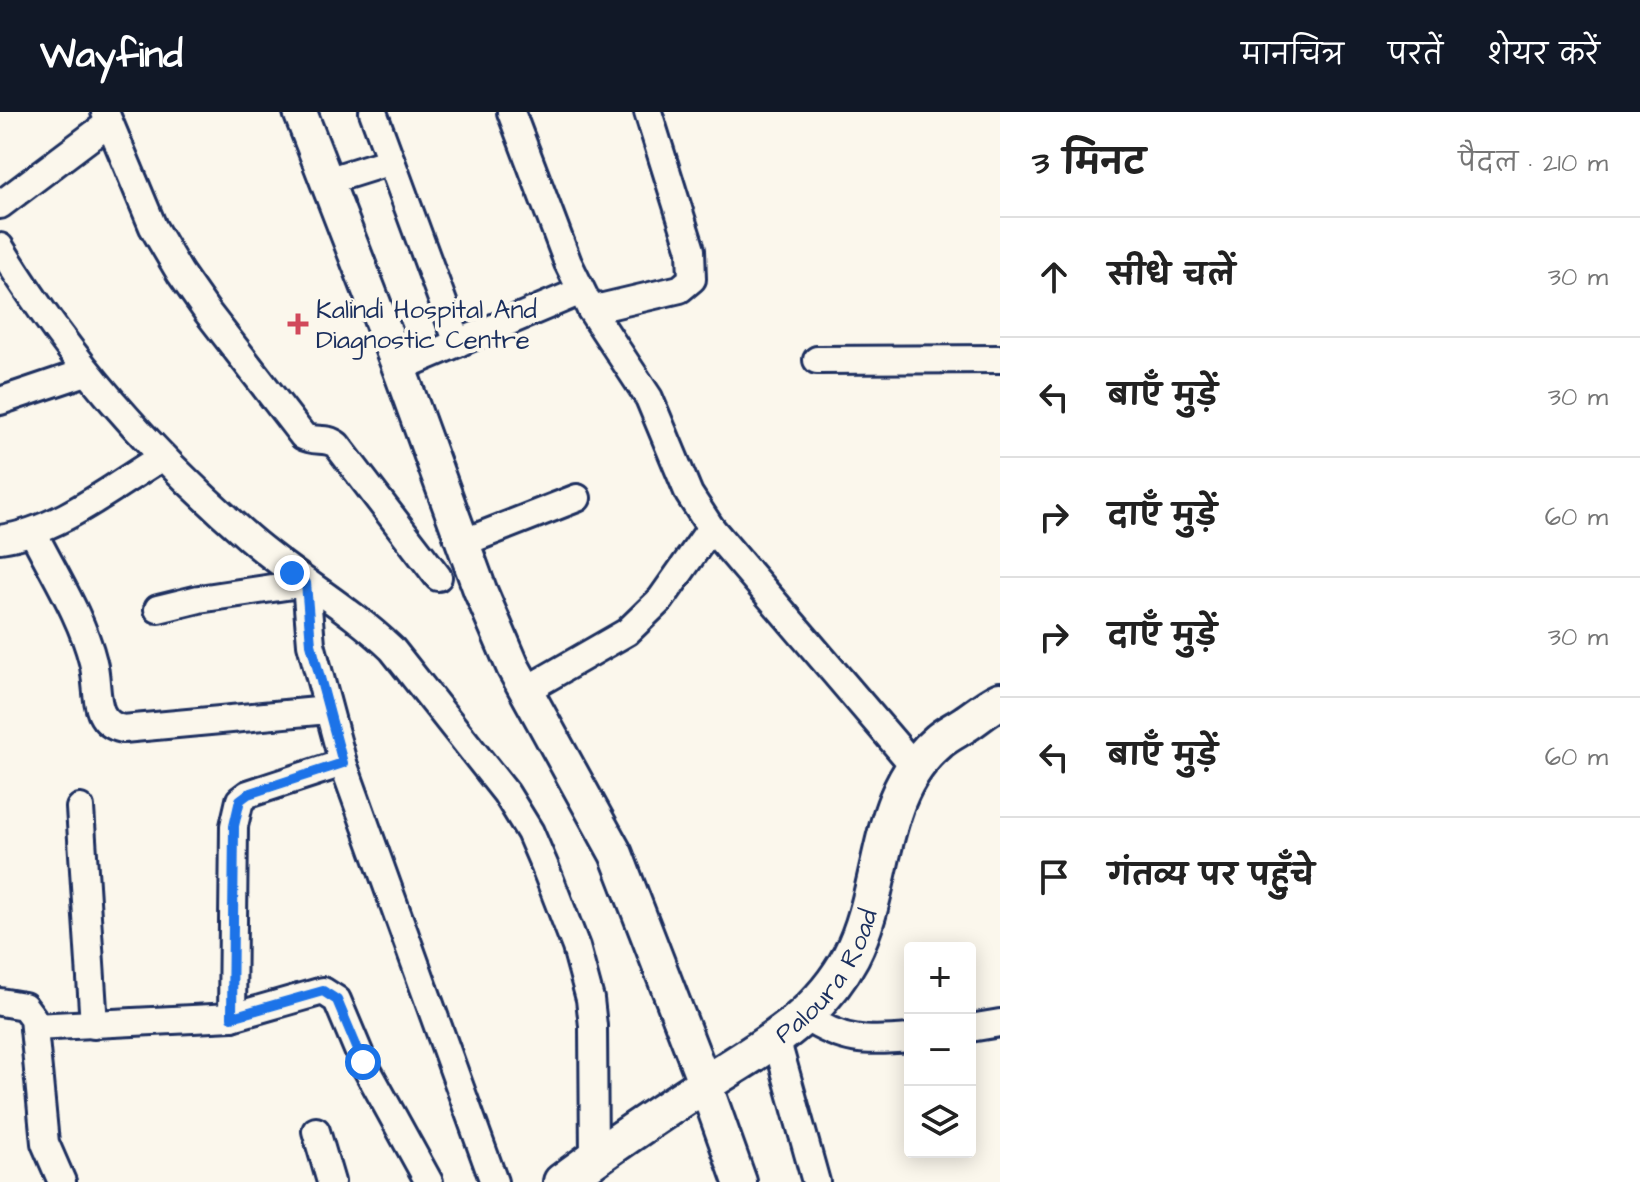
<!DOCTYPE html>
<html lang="hi">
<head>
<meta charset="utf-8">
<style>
	body { margin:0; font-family:"Architects Daughter","Playpen Sans Deva",sans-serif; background:#f6f6f6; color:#222 }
	.controls { position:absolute; right:24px; bottom:24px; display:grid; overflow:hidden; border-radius:8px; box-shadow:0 4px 20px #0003 }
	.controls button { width:72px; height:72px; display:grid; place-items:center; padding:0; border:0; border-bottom:2px solid #e0e0e0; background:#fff; color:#222; font:40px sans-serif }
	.stop { position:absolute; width:24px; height:24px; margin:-18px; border:6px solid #1a73e8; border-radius:50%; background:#fff }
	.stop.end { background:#1a73e8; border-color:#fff; box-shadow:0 2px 8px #0008 }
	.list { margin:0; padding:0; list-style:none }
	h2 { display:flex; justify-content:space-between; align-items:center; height:104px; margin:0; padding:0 32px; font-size:34px }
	h2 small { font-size:26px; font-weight:400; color:#767676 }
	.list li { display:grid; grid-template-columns:52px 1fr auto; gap:24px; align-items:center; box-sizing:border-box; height:120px; padding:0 32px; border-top:2px solid #e0e0e0 }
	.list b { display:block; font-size:30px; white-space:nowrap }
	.list em { font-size:26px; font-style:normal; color:#767676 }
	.icon { flex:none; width:44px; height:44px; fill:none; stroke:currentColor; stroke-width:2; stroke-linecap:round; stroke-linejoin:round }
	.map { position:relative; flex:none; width:1000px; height:1070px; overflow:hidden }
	header { display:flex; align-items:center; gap:48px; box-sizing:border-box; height:112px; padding:0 40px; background:#111827; color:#fff }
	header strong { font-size:38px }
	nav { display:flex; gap:44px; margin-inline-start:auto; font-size:28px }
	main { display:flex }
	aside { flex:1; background:#fff }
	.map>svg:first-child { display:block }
</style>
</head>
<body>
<header>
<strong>Wayfind</strong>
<nav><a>मानचित्र</a><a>परतें</a><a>शेयर करें</a></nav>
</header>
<main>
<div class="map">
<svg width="1000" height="1070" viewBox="0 0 1000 1070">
	<rect width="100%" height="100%" fill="#fbf7ec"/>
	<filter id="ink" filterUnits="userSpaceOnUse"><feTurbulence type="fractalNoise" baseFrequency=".0125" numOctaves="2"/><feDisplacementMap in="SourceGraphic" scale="16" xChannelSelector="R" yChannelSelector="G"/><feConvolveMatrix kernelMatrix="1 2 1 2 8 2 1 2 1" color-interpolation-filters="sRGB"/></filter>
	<g filter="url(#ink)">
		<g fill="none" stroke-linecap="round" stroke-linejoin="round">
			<defs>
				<g id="minor">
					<path d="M105,0L153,115L180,161L208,201L303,324C315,331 326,324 337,333L438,465"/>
					<polyline points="373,0 458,231"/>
					<polyline points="511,0 568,151 591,198 649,286 689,382 711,416 915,655"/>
					<polyline points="327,69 391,49"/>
					<polyline points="0,93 109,11"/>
					<path d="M0,135C70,248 148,338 248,425C294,465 348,495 392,537L506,681L530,720L545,755L576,835L590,887L593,914L594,1046"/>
					<polyline points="591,198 680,177 692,167 691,138 648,0"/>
					<polyline points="817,248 1000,247"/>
					<polyline points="399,256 581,179"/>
					<polyline points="0,289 86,260"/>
					<path d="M33,420C54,462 82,505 93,550C100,576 90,610 123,617L328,598"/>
					<path d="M0,427C59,419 112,375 162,345"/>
					<polyline points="462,431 577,386"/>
					<polyline points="158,497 199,487 306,471 311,532 343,651 494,1070"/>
					<polyline points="526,578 627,520 661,487 711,416"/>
					<polyline points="80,696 94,913"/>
					<polyline points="0,890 24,894 33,906 45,1031 62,1070"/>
					<polyline points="232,905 234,714 240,688 248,682 343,651"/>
					<path d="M805,905C844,930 865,930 910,926"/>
					<polyline points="34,915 232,905 323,879 337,888 363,950 429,1070"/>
					<polyline points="970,916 1000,911"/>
					<polyline points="776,926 816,1070"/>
					<polyline points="316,1019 331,1070"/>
				</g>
				<polyline id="tertiary" points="300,0 399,256 480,478 513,555 616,742 705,972 740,1070"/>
				<g id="secondary">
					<path id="s1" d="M562,1070C606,1037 651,1007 697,977C757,938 816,910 851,844C887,775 874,683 939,629C947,622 956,618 965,612C976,605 987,595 1000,589"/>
				</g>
			</defs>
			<use href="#minor" stroke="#1b2f5e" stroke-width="32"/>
			<use href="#tertiary" stroke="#1b2f5e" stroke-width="38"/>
			<use href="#secondary" stroke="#1b2f5e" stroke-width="42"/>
			<use href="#minor" stroke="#fbf7ec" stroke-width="26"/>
			<use href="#tertiary" stroke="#fbf7ec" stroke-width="32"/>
			<use href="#secondary" stroke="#fbf7ec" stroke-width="36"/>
		</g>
	</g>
	<g fill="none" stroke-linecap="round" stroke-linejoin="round" filter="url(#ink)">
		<polyline stroke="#1a73e8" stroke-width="10" points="292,461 306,471 311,532 343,651 248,682 240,688 234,714 232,905 323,879 337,888 363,950"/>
	</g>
	<path fill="#d1495b" stroke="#fbf7ec" stroke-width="3" d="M294 200h8v8h8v8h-8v8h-8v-8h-8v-8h8z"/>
	<g text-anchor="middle" stroke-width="8" stroke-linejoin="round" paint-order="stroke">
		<g font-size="26" fill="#1b2f5e" stroke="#fbf7ec" text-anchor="start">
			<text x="316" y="206">Kalindi Hospital And<tspan x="316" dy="30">Diagnostic Centre</tspan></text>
		</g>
		<g font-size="26" fill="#1b2f5e" stroke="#fbf7ec">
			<text dy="9" stroke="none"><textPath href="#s1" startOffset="340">Paloura Road</textPath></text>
		</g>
	</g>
</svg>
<div class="controls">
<button>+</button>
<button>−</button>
<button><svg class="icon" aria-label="layers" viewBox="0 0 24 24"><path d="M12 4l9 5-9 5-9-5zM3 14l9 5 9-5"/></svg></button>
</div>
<div class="stop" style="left:363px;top:950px"></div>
<div class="stop end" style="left:292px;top:461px"></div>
</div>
<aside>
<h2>3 मिनट<small>पैदल · 210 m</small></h2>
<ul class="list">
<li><svg class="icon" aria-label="ahead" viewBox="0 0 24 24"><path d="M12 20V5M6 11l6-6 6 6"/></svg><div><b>सीधे चलें</b></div><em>30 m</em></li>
<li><svg class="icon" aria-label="left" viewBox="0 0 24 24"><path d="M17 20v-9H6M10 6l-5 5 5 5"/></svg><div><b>बाएँ मुड़ें</b></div><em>30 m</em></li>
<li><svg class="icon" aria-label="right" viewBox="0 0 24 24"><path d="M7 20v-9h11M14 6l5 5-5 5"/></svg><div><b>दाएँ मुड़ें</b></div><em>60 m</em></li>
<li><svg class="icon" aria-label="right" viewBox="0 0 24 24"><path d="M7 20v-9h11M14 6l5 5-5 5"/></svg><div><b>दाएँ मुड़ें</b></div><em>30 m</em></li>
<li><svg class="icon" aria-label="left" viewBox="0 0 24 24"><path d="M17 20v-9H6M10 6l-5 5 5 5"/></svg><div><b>बाएँ मुड़ें</b></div><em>60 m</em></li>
<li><svg class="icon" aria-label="arrive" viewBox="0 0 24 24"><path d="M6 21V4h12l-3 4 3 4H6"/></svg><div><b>गंतव्य पर पहुँचे</b></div></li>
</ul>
</aside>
</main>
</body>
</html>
